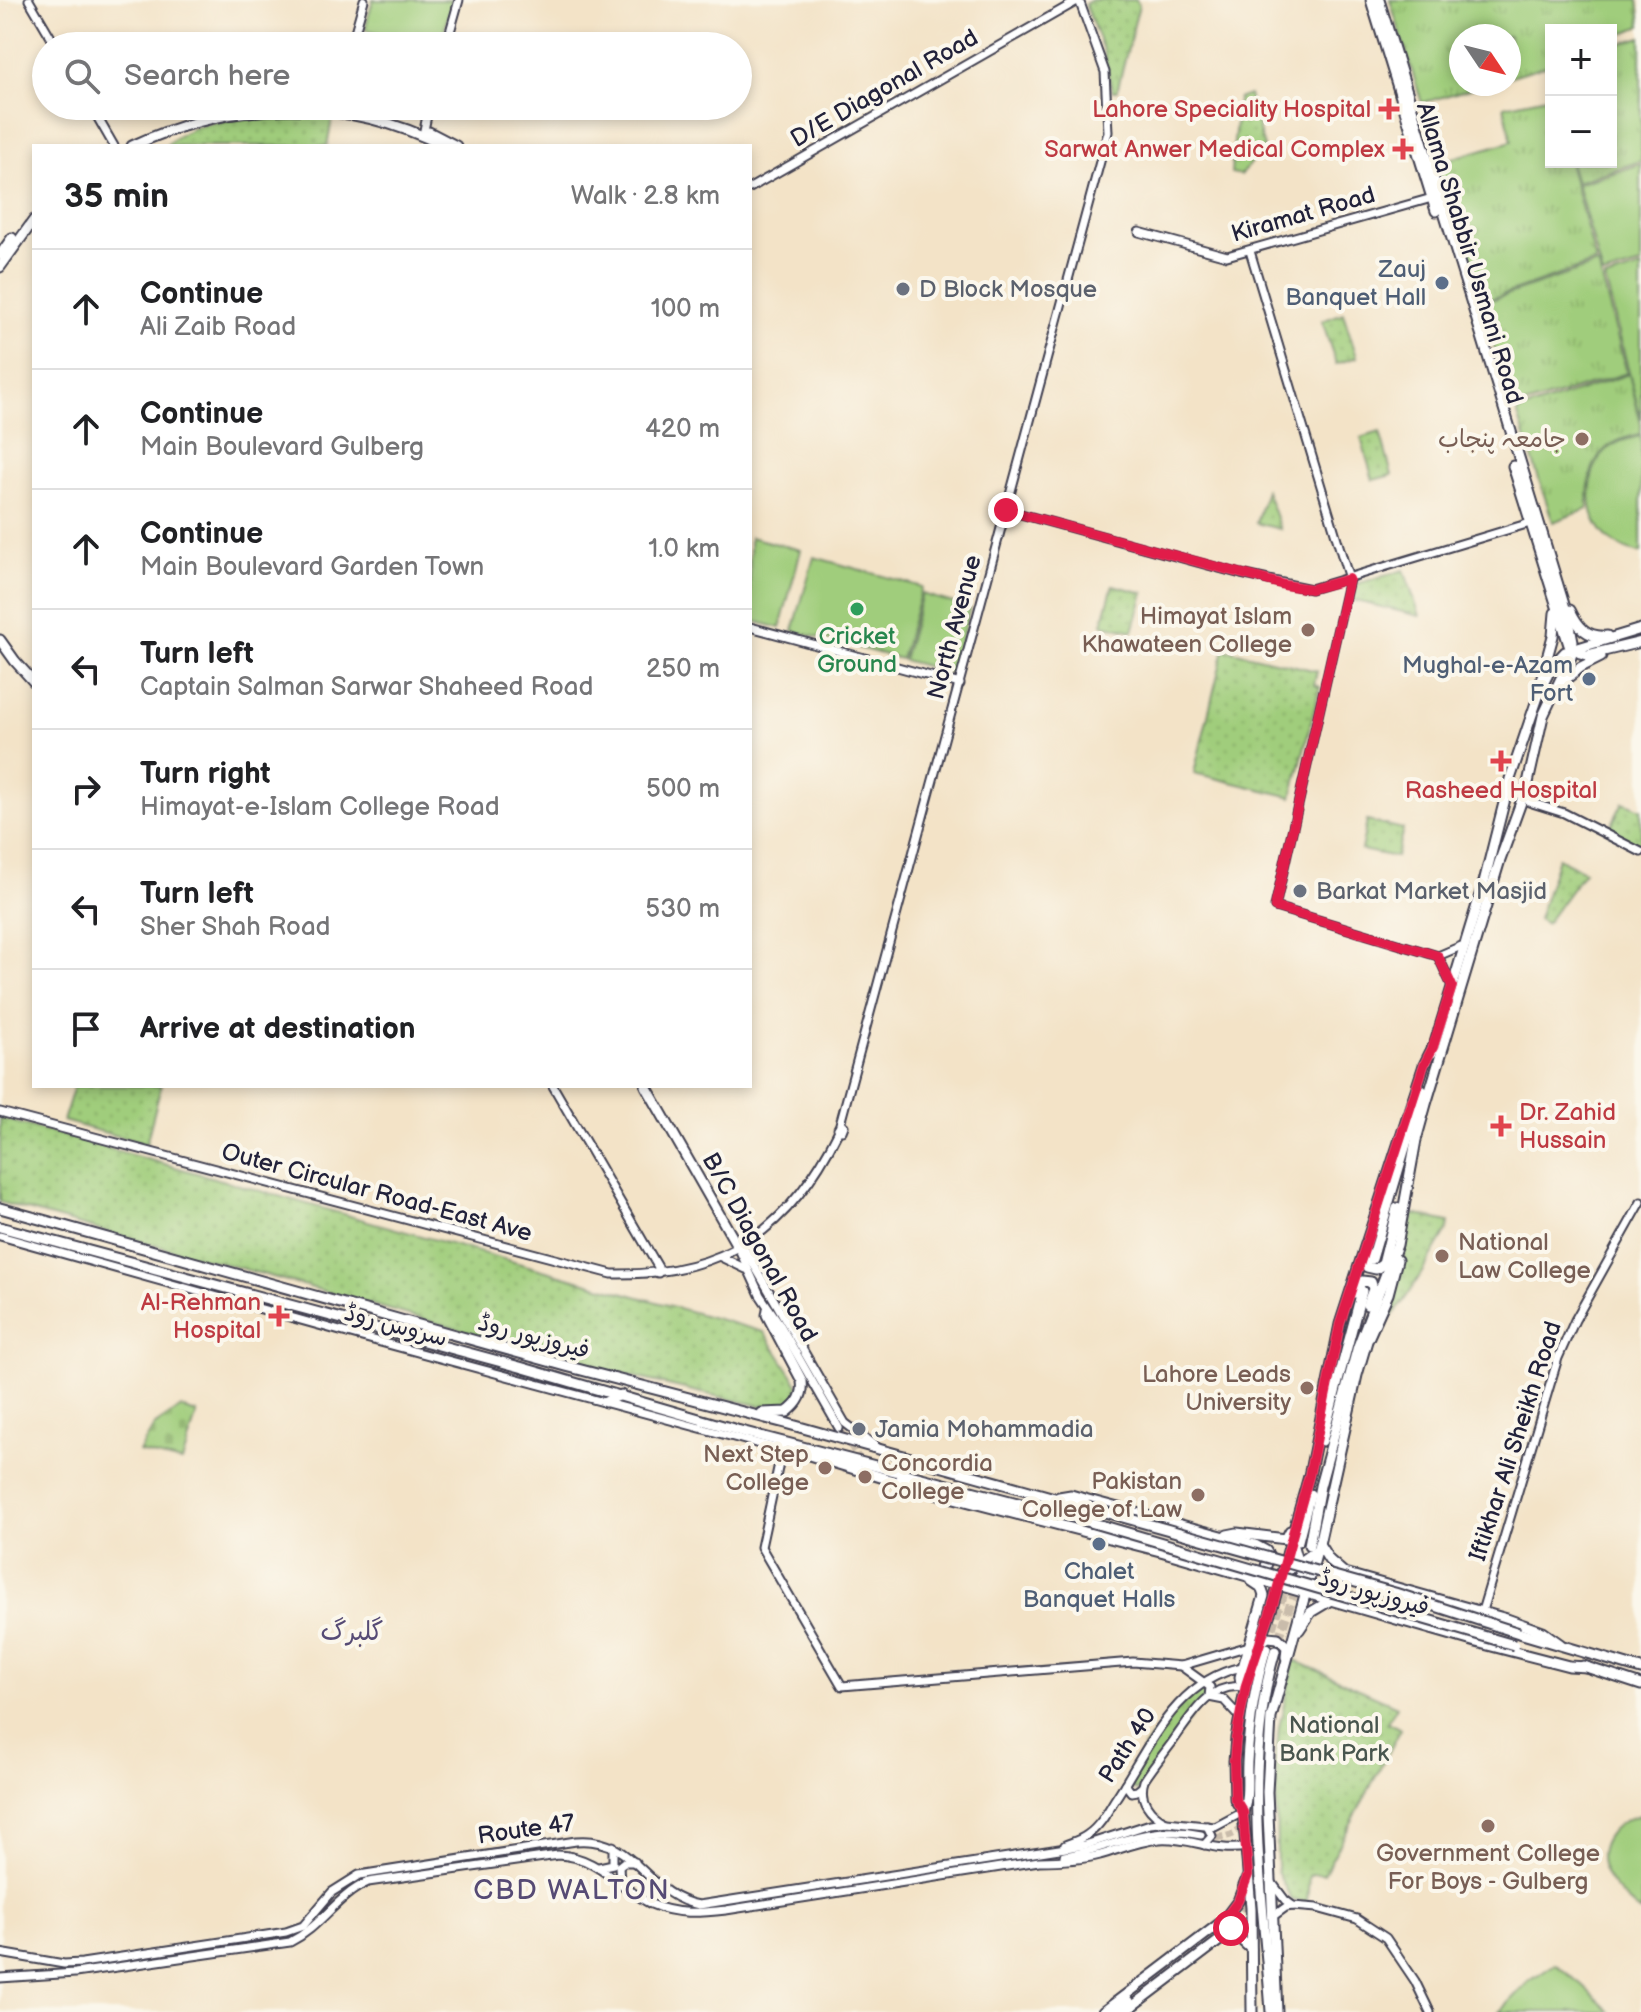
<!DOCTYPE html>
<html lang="en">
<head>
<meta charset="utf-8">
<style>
	body { margin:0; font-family:"Balsamiq Sans","Playpen Sans Arabic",sans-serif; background:#f2f2f2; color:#202124 }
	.controls { position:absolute; right:24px; top:24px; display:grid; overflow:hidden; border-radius:0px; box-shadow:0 4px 12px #0003 }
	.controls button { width:72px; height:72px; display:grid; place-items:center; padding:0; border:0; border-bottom:2px solid #e0e0e0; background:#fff; color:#202124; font:40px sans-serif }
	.compass { position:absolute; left:1449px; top:24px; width:72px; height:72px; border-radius:50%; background:#fff; box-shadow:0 4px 12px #0003; rotate:125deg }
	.stop { position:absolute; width:24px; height:24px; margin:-18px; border:6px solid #e11d48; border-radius:50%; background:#fff }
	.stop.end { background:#e11d48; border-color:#fff; box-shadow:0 2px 8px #0008 }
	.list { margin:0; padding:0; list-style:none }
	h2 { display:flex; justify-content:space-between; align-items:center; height:104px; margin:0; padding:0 32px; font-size:34px }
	h2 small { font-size:26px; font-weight:400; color:#757577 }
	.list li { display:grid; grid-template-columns:52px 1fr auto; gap:24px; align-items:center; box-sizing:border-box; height:120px; padding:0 32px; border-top:2px solid #e0e0e0 }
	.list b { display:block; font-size:30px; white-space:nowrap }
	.list p { margin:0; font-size:26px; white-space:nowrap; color:#757577 }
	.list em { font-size:26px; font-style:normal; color:#757577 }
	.icon { flex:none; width:44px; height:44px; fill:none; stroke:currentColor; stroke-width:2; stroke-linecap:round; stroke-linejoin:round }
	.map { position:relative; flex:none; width:1641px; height:2012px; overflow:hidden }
	.search { position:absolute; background:#fff; box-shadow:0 4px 12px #0003; left:32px; top:32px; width:720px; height:88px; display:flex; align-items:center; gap:20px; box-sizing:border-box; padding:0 28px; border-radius:44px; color:#757577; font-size:30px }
	.panel { position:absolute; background:#fff; box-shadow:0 4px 12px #0003; left:32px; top:144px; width:720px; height:944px; border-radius:0px }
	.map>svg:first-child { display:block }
</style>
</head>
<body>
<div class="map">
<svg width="1641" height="2012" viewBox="0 0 1641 2012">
	<defs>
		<pattern id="grass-tufts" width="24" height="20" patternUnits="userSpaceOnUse" patternTransform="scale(2)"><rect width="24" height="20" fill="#a0cd7b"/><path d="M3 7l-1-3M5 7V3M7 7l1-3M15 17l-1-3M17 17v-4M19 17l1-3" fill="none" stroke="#8ab06b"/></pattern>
		<pattern id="cemetery-stones" width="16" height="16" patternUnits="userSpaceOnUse" patternTransform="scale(2)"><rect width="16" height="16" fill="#a0cd7b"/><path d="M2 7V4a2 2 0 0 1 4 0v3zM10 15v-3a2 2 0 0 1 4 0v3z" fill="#8ab06b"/></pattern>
		<pattern id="park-dots" width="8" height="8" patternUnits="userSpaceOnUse" patternTransform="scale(2)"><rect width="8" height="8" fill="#a0cd7b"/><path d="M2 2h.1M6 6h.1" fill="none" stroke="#8ab06b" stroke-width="1.8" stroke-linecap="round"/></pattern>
	</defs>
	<rect width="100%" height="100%" fill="#fbf7ec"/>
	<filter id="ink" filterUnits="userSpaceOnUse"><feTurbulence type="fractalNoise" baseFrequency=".0125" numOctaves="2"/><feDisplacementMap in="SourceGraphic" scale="16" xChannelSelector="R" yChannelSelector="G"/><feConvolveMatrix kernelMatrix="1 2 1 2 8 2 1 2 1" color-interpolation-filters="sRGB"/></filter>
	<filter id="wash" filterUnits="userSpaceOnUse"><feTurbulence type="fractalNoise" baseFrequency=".006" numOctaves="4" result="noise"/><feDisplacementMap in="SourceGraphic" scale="32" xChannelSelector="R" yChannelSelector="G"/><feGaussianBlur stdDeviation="1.8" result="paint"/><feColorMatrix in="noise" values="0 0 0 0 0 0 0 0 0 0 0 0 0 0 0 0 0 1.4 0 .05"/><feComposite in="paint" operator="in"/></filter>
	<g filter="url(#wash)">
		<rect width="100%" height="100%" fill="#f3e3c7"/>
		<g fill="url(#grass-tufts)" stroke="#61785b" stroke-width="2">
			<polygon points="1390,0 1638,0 1641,26 1611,39 1611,30 1551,30 1551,64 1509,77 1509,36 1461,36 1461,84 1486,84 1422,103"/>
			<polygon points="1641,37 1641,161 1576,182 1570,162 1611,162 1611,47"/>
			<polygon points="1551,96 1551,162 1569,162 1596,262 1481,302 1436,163 1512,141 1504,106"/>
			<polygon points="1598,264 1627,373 1516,408 1479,304"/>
			<path d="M1629,374L1641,423V434C1596,442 1587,467 1588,509L1553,522L1517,412Z"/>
			<polygon points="1203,1683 1211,1690 1137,1791 1125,1784 1150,1738"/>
		</g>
		<polygon fill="url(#cemetery-stones)" stroke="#61785b" stroke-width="2" points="180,1408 197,1413 182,1462 139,1452 154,1426"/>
		<g fill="url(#park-dots)" stroke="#61785b" stroke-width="2">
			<polygon points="1092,0 1136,0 1139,5 1117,91 1112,91 1103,50 1085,4"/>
			<polygon points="1249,95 1264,148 1241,175 1231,173 1238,99"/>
			<path d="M291,113L320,115L332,119L327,146H166C196,115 250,120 291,113Z"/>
			<polygon points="1343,313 1357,357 1336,364 1322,321"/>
			<polygon points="1380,432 1392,475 1373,480 1361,438"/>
			<polygon points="1266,490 1280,529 1256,523"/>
			<polygon points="1404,570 1420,616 1352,600 1353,585"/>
			<polygon points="1113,585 1144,593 1133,631 1102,624"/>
			<polygon points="1224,649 1317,671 1314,685 1320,687 1292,797 1194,773"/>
			<polygon points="1623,802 1641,809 1641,848 1608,832"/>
			<polygon points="1367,821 1403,829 1396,857 1361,850"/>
			<polygon points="1558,858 1584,871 1546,924 1538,919"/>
			<polygon points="74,1086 161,1086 146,1144 63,1121"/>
			<path d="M0,1118L764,1332L798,1384L799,1394L785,1409L768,1407C621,1378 478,1334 334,1294C222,1262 111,1235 0,1202Z"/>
			<path d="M1413,1214L1449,1222L1448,1229C1439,1244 1397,1317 1386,1322C1384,1323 1382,1322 1380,1322L1399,1279Z"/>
			<polygon points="1294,1660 1397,1706 1387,1722 1401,1729 1324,1874 1313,1874 1309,1876 1307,1902 1292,1900 1277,1872 1276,1762 1279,1727"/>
		</g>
		<g fill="#a0cd7b" stroke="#61785b" stroke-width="2">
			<polygon points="373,0 452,0 440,46 426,46 365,29"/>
			<polygon points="1641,164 1641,265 1603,276 1577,184"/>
			<polygon points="1641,268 1641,419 1605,279"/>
			<path d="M1641,436V553C1605,547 1586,519 1591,485C1592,472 1596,459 1606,450C1616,441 1628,439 1641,436Z"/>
			<polygon points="750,537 801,550 780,628 750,620"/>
			<polygon points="814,557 922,587 901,659 793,631"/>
			<polygon points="922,594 970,608 952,673 903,660"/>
			<path d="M1641,1815V1912C1628,1902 1614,1890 1606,1875C1591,1847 1613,1820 1641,1815Z"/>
			<polygon points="1555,1964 1582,1985 1610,2012 1499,2012 1527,1983"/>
		</g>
	</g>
	<g filter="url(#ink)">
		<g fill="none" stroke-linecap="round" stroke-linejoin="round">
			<g stroke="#c9bcab" stroke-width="7" stroke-dasharray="7 3.5" stroke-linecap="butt">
				<polyline points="839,1428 862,1463"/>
				<polyline points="872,1469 900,1478"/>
				<path d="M1206,1836C1226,1840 1241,1834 1251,1817"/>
			</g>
			<g stroke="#c9bcab" stroke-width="9" stroke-dasharray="9 4.5" stroke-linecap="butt">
				<polyline points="1268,1641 1286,1583"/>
				<polyline points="1275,1651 1297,1583"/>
				<path d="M1212,1939C1236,1919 1251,1901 1256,1870"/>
			</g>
			<defs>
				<g id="minor">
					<polyline points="29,0 56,46"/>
					<polyline points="351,46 364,0"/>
					<polyline points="446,46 459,0"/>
					<polyline points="91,106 114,146"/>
					<polyline points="423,135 429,106"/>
					<polyline points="750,188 1079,0 1105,72 1108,132 840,1124"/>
					<polyline points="1139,232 1227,256 1432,198"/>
					<polyline points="1250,251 1349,579 1275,907 1438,956 1466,944"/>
					<polyline points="1006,510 1241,574 1311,589 1530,523"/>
					<polyline points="750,627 960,684"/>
					<polyline points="1529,802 1564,813 1641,852"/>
					<polyline points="1438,956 1452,986"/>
					<polyline points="553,1086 658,1267 658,1273"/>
					<path d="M0,1112L612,1274C725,1276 790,1230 839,1130"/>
					<polygon points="841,1124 844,1126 842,1131 838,1128"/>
					<polyline points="0,1236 358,1336 782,1450"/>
					<polyline points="743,1246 845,1423 878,1448"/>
					<polyline points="739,1249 760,1295 779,1323 839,1428"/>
					<polyline points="721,1257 746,1269"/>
					<polyline points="754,1263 758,1236"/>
					<polyline points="783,1445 761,1547 842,1686 1133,1662 1181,1666 1249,1646"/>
					<polyline points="900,1478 975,1499 1027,1508"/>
					<polyline points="1482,1611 1558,1358 1575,1320 1641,1202"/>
					<polyline points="1181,1666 1210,1687 1209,1697 1224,1700 1240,1717"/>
					<polyline points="1125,1784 1131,1792 1137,1791 1142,1787"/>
					<path d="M1166,1822C1150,1814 1138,1799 1144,1781C1152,1768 1162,1756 1171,1744C1188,1721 1209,1681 1243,1687"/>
					<path d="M1065,1845C1072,1842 1081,1840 1087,1835C1099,1827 1107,1813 1114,1801C1149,1749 1174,1681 1242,1667"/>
					<polyline points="1204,1845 1212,1836 1207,1826"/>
					<path d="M1064,1856C1116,1848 1145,1823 1201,1835"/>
					<polyline points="599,1867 613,1864 613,1846"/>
					<polyline points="1270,1880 1285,1900 1293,1906 1317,1908 1357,1919 1386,1938 1415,1981 1430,2012"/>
					<polyline points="620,1882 619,1866 624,1862 635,1862"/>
					<polyline points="1272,1917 1286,1907 1293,1906"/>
					<path d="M0,1953L64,1964L82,1963L286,1932L303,1926L332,1892L359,1875L576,1841C637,1836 644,1895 699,1905L1085,1845L1150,1824L1167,1822L1215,1827L1243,1812"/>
					<path d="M0,1978L75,1973L290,1942C321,1927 336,1896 368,1882L558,1855C597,1856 618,1887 651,1904C676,1915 700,1913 726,1910L1039,1861C1059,1861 1080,1860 1100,1855C1121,1849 1138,1841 1160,1839C1190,1837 1216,1853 1246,1847"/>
				</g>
				<g id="major">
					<polyline points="1371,0 1436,211"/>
					<polyline points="429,132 456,146"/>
					<path d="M132,146C233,99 344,95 444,146"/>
					<polyline points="0,255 12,238"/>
					<polyline points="0,267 34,220"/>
					<polyline points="1513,466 1569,645 1580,653 1587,655 1641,642"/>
					<path d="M1570,610C1578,627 1587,638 1607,636"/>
					<polyline points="0,640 15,661 34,682"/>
					<polyline points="1542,676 1553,636 1555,613"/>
					<polyline points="1560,684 1581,667 1601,657"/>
					<polyline points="1432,1053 1484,882 1510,779 1541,688 1552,666 1565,652 1641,629"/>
					<polyline points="646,1086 739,1249"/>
					<polyline points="0,1208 566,1366 785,1423 1087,1507"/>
					<polyline points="0,1227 520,1367 737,1430 1083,1520"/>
					<polyline points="1367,1254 1365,1262 1367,1267 1376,1269 1383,1264 1397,1208"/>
					<polyline points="1372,1259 1422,1090"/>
					<polyline points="1355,1293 1362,1281 1371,1282 1373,1289 1367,1305"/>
					<polyline points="605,1402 621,1395"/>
					<path d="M762,1413L787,1412C798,1404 804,1395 802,1381L767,1315L768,1309"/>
					<polyline points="1322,1441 1362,1291"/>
					<polyline points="796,1451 923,1490 1164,1552 1476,1642 1569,1666 1587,1667"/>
					<polyline points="1059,1497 1071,1495 1081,1498 1255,1545 1266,1551 1269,1556 1264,1573 1259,1575"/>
					<polyline points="1227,1535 1237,1533 1286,1539 1290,1531"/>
					<polyline points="1298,1541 1310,1494"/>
					<polyline points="1292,1543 1305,1590"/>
					<polyline points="1319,1544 1329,1560 1344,1573 1507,1619 1543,1632 1560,1644"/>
					<polyline points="1309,1545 1320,1486 1358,1346 1397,1245 1416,1140 1426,1104 1499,863 1528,783 1543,716 1571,657 1573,641 1569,621 1379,0"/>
					<polyline points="1280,1576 1318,1549"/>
					<polyline points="1299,1630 1311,1612 1331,1600"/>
					<polyline points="1519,1633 1641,1669"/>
					<polyline points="1258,1644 1268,1637 1278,1638 1287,1647 1286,1657"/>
					<polyline points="1583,1666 1641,1685"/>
					<polyline points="1246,1685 1241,1683 1240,1677 1264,1596 1261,1587 1252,1581"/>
					<path d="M1243,1812C1249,1795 1246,1779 1247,1762C1249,1723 1255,1685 1266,1648"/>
					<polyline points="1103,2012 1223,1921 1238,1901 1247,1878"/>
					<polyline points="1115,2012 1129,2001"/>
					<polyline points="1125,2012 1228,1934 1240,1939 1251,1949"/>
					<polyline points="1252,2012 1251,1908 1243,1812 1235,1799 1234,1761 1236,1738 1246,1685 1274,1601 1309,1476 1340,1324 1424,1065 1433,1047"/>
					<path d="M1271,2012C1263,1892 1241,1768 1275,1651"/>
					<polyline points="1277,2012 1267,1792 1271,1718 1319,1544 1357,1375 1367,1341 1388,1294 1397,1260"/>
				</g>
			</defs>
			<use href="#minor" stroke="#413f50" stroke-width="11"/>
			<use href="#major" stroke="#413f50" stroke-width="13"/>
			<use href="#minor" stroke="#fff" stroke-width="7"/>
			<use href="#major" stroke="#fff" stroke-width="9"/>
			<defs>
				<g id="major-bridge">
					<polyline points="1087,1507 1395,1593 1519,1633"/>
					<polyline points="1083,1520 1514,1645"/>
				</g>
			</defs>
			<use href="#major-bridge" stroke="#413f50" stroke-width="13" stroke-linecap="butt"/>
			<use href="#major-bridge" stroke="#fff" stroke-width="9"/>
		</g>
	</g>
	<g fill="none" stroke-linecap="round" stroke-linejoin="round" filter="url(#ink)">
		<polyline stroke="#e11d48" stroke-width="10" points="1006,510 1284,585 1311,589 1349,579 1275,907 1438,956 1452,986 1433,1047 1424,1065 1340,1324 1309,1476 1274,1601 1246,1685 1236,1738 1234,1761 1235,1799 1243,1812 1248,1875 1238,1901 1223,1921 1230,1922 1231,1928"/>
	</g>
	<g fill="#e0444e" stroke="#fbf7ec" stroke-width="3">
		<path d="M1385 97h8v8h8v8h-8v8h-8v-8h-8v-8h8z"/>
		<path d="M1399 137h8v8h8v8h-8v8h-8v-8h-8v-8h8z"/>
		<path d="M1497 749h8v8h8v8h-8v8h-8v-8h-8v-8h8z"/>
		<path d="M1497 1114h8v8h8v8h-8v8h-8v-8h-8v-8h8z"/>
		<path d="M275 1304h8v8h8v8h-8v8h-8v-8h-8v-8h8z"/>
	</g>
	<g fill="#5c6f8a" stroke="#fbf7ec" stroke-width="3">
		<circle cx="1442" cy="283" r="8"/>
		<circle cx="1589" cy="679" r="8"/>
		<circle cx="1099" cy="1544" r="8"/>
	</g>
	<g fill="#6b7280" stroke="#fbf7ec" stroke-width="3">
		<circle cx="903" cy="289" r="8"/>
		<circle cx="1300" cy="891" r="8"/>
		<circle cx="859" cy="1429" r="8"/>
	</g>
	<g fill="#8d6e63" stroke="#fbf7ec" stroke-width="3">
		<circle cx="1582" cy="439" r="8"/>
		<circle cx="1308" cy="630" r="8"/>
		<circle cx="1442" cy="1256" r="8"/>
		<circle cx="1307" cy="1388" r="8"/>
		<circle cx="825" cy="1468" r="8"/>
		<circle cx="865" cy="1477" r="8"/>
		<circle cx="1198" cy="1495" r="8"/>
		<circle cx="1488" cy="1826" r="8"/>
	</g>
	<circle fill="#2e9e5b" stroke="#fbf7ec" stroke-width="3" cx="857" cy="609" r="8"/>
	<g text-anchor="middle" stroke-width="8" stroke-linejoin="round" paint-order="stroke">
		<g font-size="24" fill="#22223b" stroke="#fbf7ec">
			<text transform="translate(884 88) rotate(-30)" y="8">D/E Diagonal Road</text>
			<text transform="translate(1303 214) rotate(-16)" y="8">Kiramat Road</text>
			<text transform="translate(1470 253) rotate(73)" y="8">Allama Shabbir Usmani Road</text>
			<text transform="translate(954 627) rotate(-75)" y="8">North Avenue</text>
			<text transform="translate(377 1192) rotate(15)" y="8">Outer Circular Road-East Ave</text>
			<text transform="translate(760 1247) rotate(61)" y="8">B/C Diagonal Road</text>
			<text transform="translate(396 1325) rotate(15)" y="8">سروس روڈ</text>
			<text transform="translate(534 1336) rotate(15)" y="8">فیروزپور روڈ</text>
			<text transform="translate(1515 1441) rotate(-72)" y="8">Iftikhar Ali Sheikh Road</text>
			<text transform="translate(1374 1592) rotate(16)" y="8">فیروزپور روڈ</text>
			<text transform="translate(1127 1745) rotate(-57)" y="8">Path 40</text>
			<text transform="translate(526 1829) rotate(-8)" y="8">Route 47</text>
		</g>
		<g font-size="24" fill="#be3a42" stroke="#fbf7ec" text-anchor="end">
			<text x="1371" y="117">Lahore Speciality Hospital</text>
			<text x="1385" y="157">Sarwat Anwer Medical Complex</text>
			<text x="1501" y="798" text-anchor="middle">Rasheed Hospital</text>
			<text x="1519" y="1120" text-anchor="start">Dr. Zahid<tspan x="1519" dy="28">Hussain</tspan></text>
			<text x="261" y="1310">Al-Rehman<tspan x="261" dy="28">Hospital</tspan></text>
		</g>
		<g font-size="24" fill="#4e5e75" stroke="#fbf7ec" text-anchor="end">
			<text x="1426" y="277">Zauj<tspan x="1426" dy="28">Banquet Hall</tspan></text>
			<text x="1573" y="673">Mughal-e-Azam<tspan x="1573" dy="28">Fort</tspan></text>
			<text x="1099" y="1579" text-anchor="middle">Chalet<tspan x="1099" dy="28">Banquet Halls</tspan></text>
		</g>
		<g font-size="24" fill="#5b616d" stroke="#fbf7ec" text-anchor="start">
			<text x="919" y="297">D Block Mosque</text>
			<text x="1316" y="899">Barkat Market Masjid</text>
			<text x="875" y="1437">Jamia Mohammadia</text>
		</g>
		<g font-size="24" fill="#785e54" stroke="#fbf7ec" text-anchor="end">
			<text x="1566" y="447">جامعہ پنجاب</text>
			<text x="1292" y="624">Himayat Islam<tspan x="1292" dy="28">Khawateen College</tspan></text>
			<text x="1458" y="1250" text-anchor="start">National<tspan x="1458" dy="28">Law College</tspan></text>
			<text x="1291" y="1382">Lahore Leads<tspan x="1291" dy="28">University</tspan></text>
			<text x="809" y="1462">Next Step<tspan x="809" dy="28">College</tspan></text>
			<text x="881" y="1471" text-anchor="start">Concordia<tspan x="881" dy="28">College</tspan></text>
			<text x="1182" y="1489">Pakistan<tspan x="1182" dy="28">College of Law</tspan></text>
			<text x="1488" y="1861" text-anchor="middle">Government College<tspan x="1488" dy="28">For Boys - Gulberg</tspan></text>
		</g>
		<g font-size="24" fill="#27864d" stroke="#fbf7ec">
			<text x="857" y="644">Cricket<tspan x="857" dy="28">Ground</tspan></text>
		</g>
		<g font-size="24" fill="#48554e" stroke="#fbf7ec">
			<text x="1334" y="1733">National<tspan x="1334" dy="28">Bank Park</tspan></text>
		</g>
		<g font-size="26" fill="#564b75" stroke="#fbf7ec">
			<text x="352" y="1640">گلبرگ</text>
		</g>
		<g font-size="28" letter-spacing="2" fill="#564b75" stroke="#fbf7ec">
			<text x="572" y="1899">CBD WALTON</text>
		</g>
	</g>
</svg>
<div class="controls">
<button>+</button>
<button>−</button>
</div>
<svg class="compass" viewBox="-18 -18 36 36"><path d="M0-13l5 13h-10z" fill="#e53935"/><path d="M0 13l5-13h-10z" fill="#757577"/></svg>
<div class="stop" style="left:1231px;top:1928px"></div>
<div class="stop end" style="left:1006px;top:510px"></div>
<div class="search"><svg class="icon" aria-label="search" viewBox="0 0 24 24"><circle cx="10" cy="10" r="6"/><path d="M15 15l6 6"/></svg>Search here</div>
<section class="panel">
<h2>35 min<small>Walk · 2.8 km</small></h2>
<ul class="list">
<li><svg class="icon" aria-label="ahead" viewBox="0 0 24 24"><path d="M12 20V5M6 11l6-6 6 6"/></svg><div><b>Continue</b><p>Ali Zaib Road</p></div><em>100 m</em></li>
<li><svg class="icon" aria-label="ahead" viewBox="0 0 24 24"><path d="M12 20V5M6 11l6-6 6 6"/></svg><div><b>Continue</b><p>Main Boulevard Gulberg</p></div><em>420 m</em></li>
<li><svg class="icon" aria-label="ahead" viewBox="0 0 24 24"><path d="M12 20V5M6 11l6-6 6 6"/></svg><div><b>Continue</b><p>Main Boulevard Garden Town</p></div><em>1.0 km</em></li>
<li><svg class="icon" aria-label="left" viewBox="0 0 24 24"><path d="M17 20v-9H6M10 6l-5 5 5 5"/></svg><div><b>Turn left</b><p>Captain Salman Sarwar Shaheed Road</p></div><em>250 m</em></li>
<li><svg class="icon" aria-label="right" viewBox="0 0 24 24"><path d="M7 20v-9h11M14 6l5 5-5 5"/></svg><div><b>Turn right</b><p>Himayat-e-Islam College Road</p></div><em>500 m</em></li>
<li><svg class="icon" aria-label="left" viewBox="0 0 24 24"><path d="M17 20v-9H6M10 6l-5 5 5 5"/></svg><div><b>Turn left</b><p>Sher Shah Road</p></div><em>530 m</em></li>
<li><svg class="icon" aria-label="arrive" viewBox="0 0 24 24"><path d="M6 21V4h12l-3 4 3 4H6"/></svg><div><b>Arrive at destination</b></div></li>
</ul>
</section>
</div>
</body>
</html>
